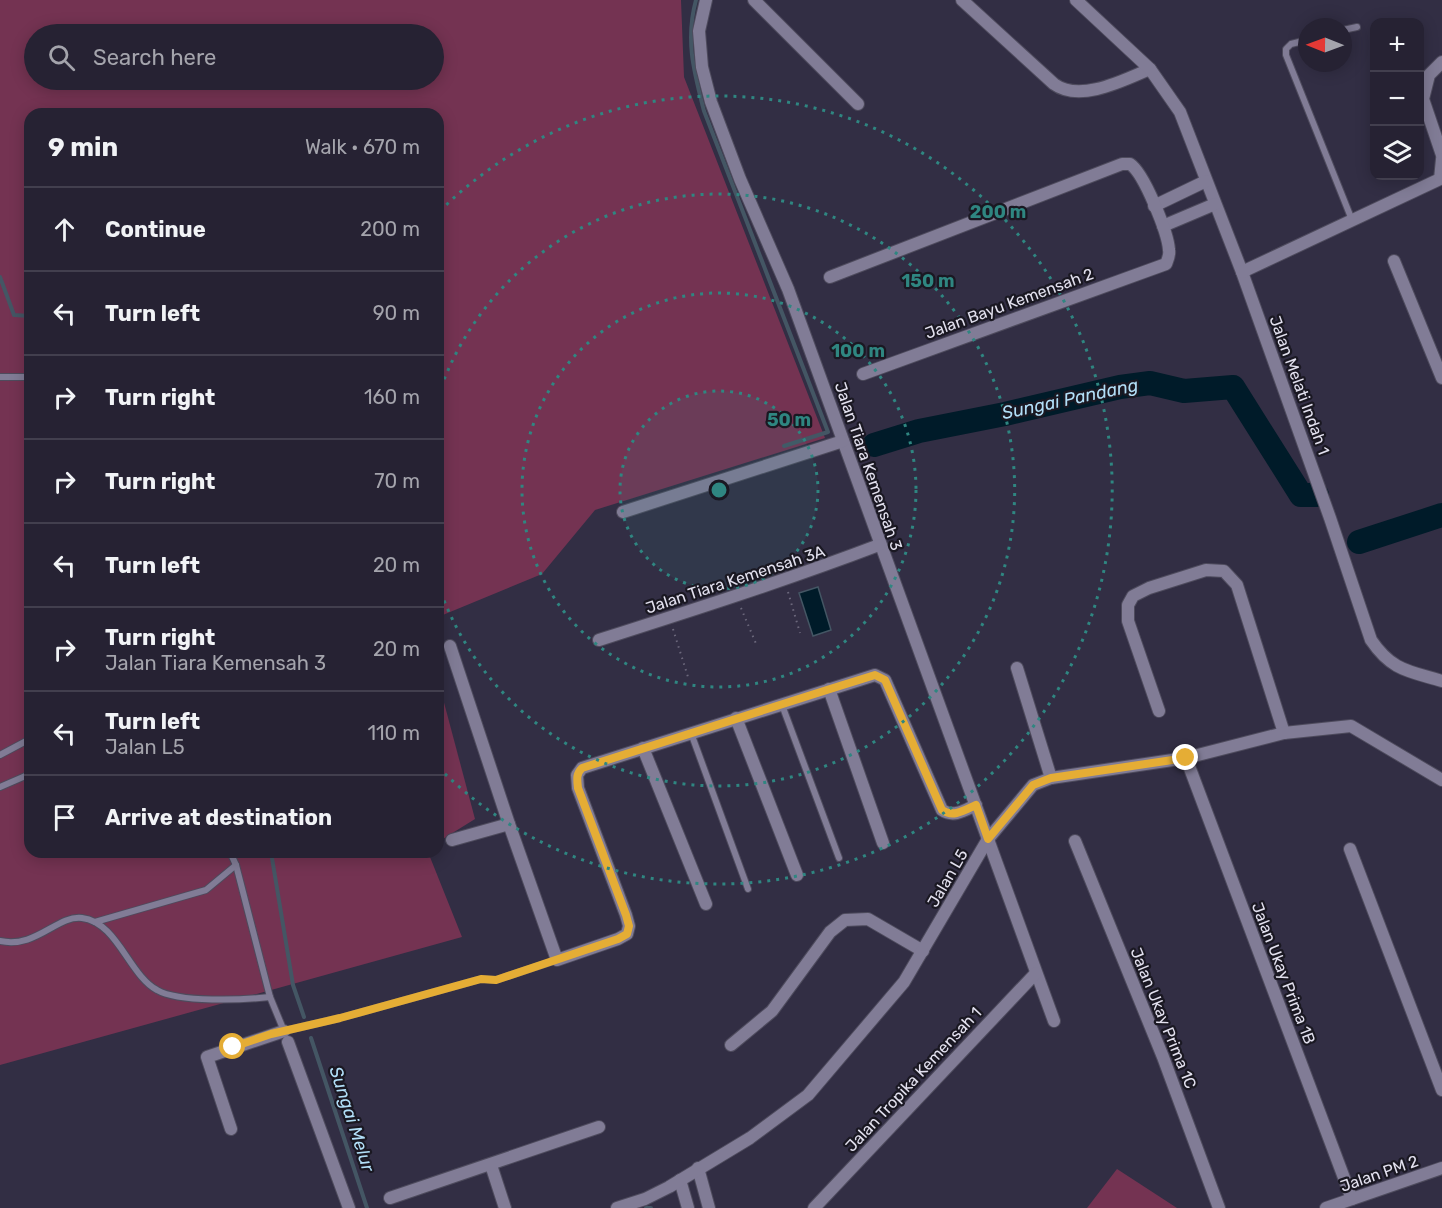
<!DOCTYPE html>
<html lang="en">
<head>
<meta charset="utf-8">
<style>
	body { margin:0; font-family:Rubik,sans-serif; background:#322f3f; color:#f1f3f6 }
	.controls { position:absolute; right:18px; top:18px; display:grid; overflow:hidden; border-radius:12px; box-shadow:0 3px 15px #0003 }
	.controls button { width:54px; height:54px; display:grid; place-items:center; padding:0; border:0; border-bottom:2px solid #423f4e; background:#262233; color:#f1f3f6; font:30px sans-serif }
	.compass { position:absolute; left:1298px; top:18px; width:54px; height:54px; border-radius:50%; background:#262233; box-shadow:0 3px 15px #0003; rotate:271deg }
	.stop { position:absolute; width:18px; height:18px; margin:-14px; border:4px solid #e5ad35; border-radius:50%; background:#fff }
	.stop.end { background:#e5ad35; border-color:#fff; box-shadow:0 2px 6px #0008 }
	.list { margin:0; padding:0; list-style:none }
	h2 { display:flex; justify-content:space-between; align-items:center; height:78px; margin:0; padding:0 24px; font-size:26px }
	h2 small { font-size:20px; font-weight:400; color:#a4a4ac }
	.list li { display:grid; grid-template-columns:39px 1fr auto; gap:18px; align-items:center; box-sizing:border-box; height:84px; padding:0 24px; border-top:2px solid #423f4e }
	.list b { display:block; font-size:22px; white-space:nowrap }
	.list p { margin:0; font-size:20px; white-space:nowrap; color:#a4a4ac }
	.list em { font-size:20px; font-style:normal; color:#a4a4ac }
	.icon { flex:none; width:33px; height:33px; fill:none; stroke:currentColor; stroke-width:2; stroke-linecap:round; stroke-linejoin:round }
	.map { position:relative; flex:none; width:1442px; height:1208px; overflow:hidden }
	.search { position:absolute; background:#262233; box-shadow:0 3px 15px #0003; left:24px; top:24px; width:420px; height:66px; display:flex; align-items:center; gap:15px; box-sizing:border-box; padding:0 21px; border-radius:33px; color:#a4a4ac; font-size:22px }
	.panel { position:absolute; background:#262233; box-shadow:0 3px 15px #0003; left:24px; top:108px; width:420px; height:750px; border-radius:18px }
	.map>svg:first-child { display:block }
</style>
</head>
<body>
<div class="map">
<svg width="1442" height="1208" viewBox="0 0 1442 1208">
	<rect width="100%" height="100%" fill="#322e44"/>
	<g fill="#743352" fill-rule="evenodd">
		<path d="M0,0H681L684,77L825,438L595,510L542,574L438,617V114H30V852H428L462,937L0,1065ZM34,34H434V80H34Z"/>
		<polygon points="438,680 475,819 438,842"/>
		<polygon points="1117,1169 1177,1208 1087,1208"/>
	</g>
	<polygon fill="#001b29" stroke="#445664" stroke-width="1.5" points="818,587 831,630 813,636 799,593"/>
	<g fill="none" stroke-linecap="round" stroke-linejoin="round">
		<g stroke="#445664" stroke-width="4">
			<path d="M696,0C685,40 694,72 704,111L828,432L784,446"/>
			<polyline points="0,277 14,315 30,316"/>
			<polyline points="271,852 293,985 304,1017"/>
			<polyline points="311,1038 367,1208"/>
			<polyline points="646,1208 651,1208"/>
		</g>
		<g stroke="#001b29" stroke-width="24">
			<polyline points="874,445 919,431 1005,414 1120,387 1150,383 1184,391 1233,387 1301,495 1317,495"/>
			<polyline points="1359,542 1442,515"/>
		</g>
		<defs>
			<g id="service">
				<polyline points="1343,30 1357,27"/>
				<polyline points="1307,40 1291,44 1286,49 1286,55 1352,220"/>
				<polyline points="0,377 30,377"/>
				<polyline points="782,705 839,858"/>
				<polyline points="691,733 748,889"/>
				<polyline points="0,755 30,739"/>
				<polyline points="0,787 30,774"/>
				<polyline points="230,852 236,865 270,997 284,1031"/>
				<polyline points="95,922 206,890 236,865"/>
				<path d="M0,941C36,949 57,915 82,918C117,922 129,975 157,990C179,1003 244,1000 270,997"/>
				<polyline points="284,1031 340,1018 481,979 496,980 557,960"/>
			</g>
			<g id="minor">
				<polyline points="706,0 699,31 702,67 711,102 740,179 788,289 1054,1021"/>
				<polyline points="754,0 858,104"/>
				<path d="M962,0L1054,84C1080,103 1124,80 1150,69"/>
				<path d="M1076,0L1150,69L1180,112L1242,272L1330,518L1371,640C1392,671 1409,671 1442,681"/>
				<polyline points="1442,62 1429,75 1423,99 1442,155"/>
				<polyline points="1154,206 1206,181"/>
				<polyline points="1163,226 1215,204"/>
				<polyline points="1394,261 1442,378"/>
				<polyline points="1242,272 1440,179 1442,159"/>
				<path d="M830,277L1122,164H1130C1144,173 1168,233 1169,250C1170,255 1168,259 1166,264L863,374"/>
				<polyline points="623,512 843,441"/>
				<path d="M599,640C693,610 787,580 879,545"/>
				<path d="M450,646L509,824L557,960L618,939L627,934L629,926L626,915L578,788L577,775L582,768L875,675L885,680L942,810C954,818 965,810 976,805"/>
				<polyline points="1017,668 1051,778"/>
				<polyline points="829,689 883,843"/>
				<polyline points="1159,711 1128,621 1128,605 1133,596 1149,588 1206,570 1224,571 1237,585 1284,733"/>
				<polyline points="736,718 797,875"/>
				<polyline points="643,748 706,904"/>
				<polyline points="1186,758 1352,1199"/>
				<polyline points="452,840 509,824"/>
				<polyline points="1075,841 1163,1057 1219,1208"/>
				<polyline points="1350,849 1442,1090"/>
				<polyline points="288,1042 349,1208"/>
				<polyline points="731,1045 772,1011 830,932 845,920 868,919 923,951"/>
				<polyline points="231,1129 207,1057 284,1031"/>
				<polyline points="491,1165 505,1208"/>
				<polyline points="698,1168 709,1208"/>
				<polyline points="680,1180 688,1208"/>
				<polyline points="390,1198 599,1127"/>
				<polyline points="617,1208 645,1199 669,1187 750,1138 808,1095 904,982 988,839 1033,785 1051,778 1186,758 1284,733 1351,726 1442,780"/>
				<polyline points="814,1208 1036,973"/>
				<polyline points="1326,1208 1442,1168"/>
			</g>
		</defs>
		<use href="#service" stroke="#4e4b5d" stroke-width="8"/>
		<use href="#minor" stroke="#4e4b5d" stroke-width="14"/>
		<g stroke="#6c687c" stroke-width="2" stroke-dasharray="1.5 4.5" stroke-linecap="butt">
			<polyline points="788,592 800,633"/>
			<polyline points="741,608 757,646"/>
			<polyline points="673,629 688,677"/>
		</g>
		<use href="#service" stroke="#817c96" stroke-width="6"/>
		<use href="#minor" stroke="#817c96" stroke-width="12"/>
	</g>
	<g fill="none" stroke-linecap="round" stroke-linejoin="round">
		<path stroke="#e5ad35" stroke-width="8" d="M233,1047L271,1034L340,1018L481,979L496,980L618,939L627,934L629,926L626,915L578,788C577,779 576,774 582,768L830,689L875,675L885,680L942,810C953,818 965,810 976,805L988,839L1033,785L1051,778L1186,758"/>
	</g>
	<circle cx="719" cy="490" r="99" fill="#2f8681" fill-opacity=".12"/>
	<g fill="none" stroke="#2f8681" stroke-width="3" stroke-dasharray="3 6">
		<circle cx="719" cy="490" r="99"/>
		<circle cx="719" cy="490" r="197"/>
		<path d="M438 396A296 296 0 1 1 438 584"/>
		<path d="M440 211A394 394 0 1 1 440 769"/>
	</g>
	<g text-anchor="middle" stroke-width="4.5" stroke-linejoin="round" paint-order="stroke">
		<g font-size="16" fill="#e3e1ef" stroke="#1a1822">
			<text transform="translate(1009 303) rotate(-20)" y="6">Jalan Bayu Kemensah 2</text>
			<text transform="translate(1300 385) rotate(70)" y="6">Jalan Melati Indah 1</text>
			<text transform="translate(869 466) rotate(71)" y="6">Jalan Tiara Kemensah 3</text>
			<text transform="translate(735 579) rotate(-18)" y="6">Jalan Tiara Kemensah 3A</text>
			<text transform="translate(947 878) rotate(-60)" y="6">Jalan L5</text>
			<text transform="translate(1284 973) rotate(69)" y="6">Jalan Ukay Prima 1B</text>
			<text transform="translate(1164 1018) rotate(68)" y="6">Jalan Ukay Prima 1C</text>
			<text transform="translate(913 1079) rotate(-47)" y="6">Jalan Tropika Kemensah 1</text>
			<text transform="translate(1379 1173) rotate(-19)" y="6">Jalan PM 2</text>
		</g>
		<g font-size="18" font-style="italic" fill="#b2dff8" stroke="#1a1822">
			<text transform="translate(1070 399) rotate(-12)" y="6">Sungai Pandang</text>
			<text transform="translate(352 1119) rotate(72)" y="6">Sungai Melur</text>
		</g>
	</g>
	<circle cx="719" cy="490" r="9" fill="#2f8681" stroke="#1a1822" stroke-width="3"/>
	<g font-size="18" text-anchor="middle" font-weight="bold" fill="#2f8681" stroke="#1a1822" stroke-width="4.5" stroke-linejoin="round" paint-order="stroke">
		<text x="998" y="218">200 m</text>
		<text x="928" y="287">150 m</text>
		<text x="858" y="357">100 m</text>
		<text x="789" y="426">50 m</text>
	</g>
</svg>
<div class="controls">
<button>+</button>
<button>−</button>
<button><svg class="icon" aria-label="layers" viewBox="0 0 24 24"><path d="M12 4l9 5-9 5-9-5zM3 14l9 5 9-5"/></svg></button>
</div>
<svg class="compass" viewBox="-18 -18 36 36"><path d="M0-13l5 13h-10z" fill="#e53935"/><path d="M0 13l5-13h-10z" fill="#a4a4ac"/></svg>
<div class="stop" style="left:233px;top:1047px"></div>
<div class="stop end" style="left:1186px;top:758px"></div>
<div class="search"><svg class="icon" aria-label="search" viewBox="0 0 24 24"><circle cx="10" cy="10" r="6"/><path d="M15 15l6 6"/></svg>Search here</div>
<section class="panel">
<h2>9 min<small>Walk · 670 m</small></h2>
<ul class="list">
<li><svg class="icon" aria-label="ahead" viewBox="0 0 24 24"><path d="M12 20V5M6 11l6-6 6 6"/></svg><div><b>Continue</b></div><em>200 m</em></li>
<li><svg class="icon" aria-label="left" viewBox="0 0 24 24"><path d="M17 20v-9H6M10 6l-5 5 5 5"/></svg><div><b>Turn left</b></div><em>90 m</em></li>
<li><svg class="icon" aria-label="right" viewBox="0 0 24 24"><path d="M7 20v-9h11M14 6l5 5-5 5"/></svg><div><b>Turn right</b></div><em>160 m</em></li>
<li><svg class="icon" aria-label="right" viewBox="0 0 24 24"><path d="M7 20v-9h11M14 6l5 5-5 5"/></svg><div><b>Turn right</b></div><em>70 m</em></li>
<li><svg class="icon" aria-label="left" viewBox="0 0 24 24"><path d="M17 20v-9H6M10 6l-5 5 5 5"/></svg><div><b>Turn left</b></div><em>20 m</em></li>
<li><svg class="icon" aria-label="right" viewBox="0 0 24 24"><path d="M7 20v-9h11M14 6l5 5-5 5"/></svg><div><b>Turn right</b><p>Jalan Tiara Kemensah 3</p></div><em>20 m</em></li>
<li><svg class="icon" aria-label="left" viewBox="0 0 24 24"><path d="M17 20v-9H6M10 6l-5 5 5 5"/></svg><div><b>Turn left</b><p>Jalan L5</p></div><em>110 m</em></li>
<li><svg class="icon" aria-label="arrive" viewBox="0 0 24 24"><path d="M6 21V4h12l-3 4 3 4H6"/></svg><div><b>Arrive at destination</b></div></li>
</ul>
</section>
</div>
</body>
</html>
